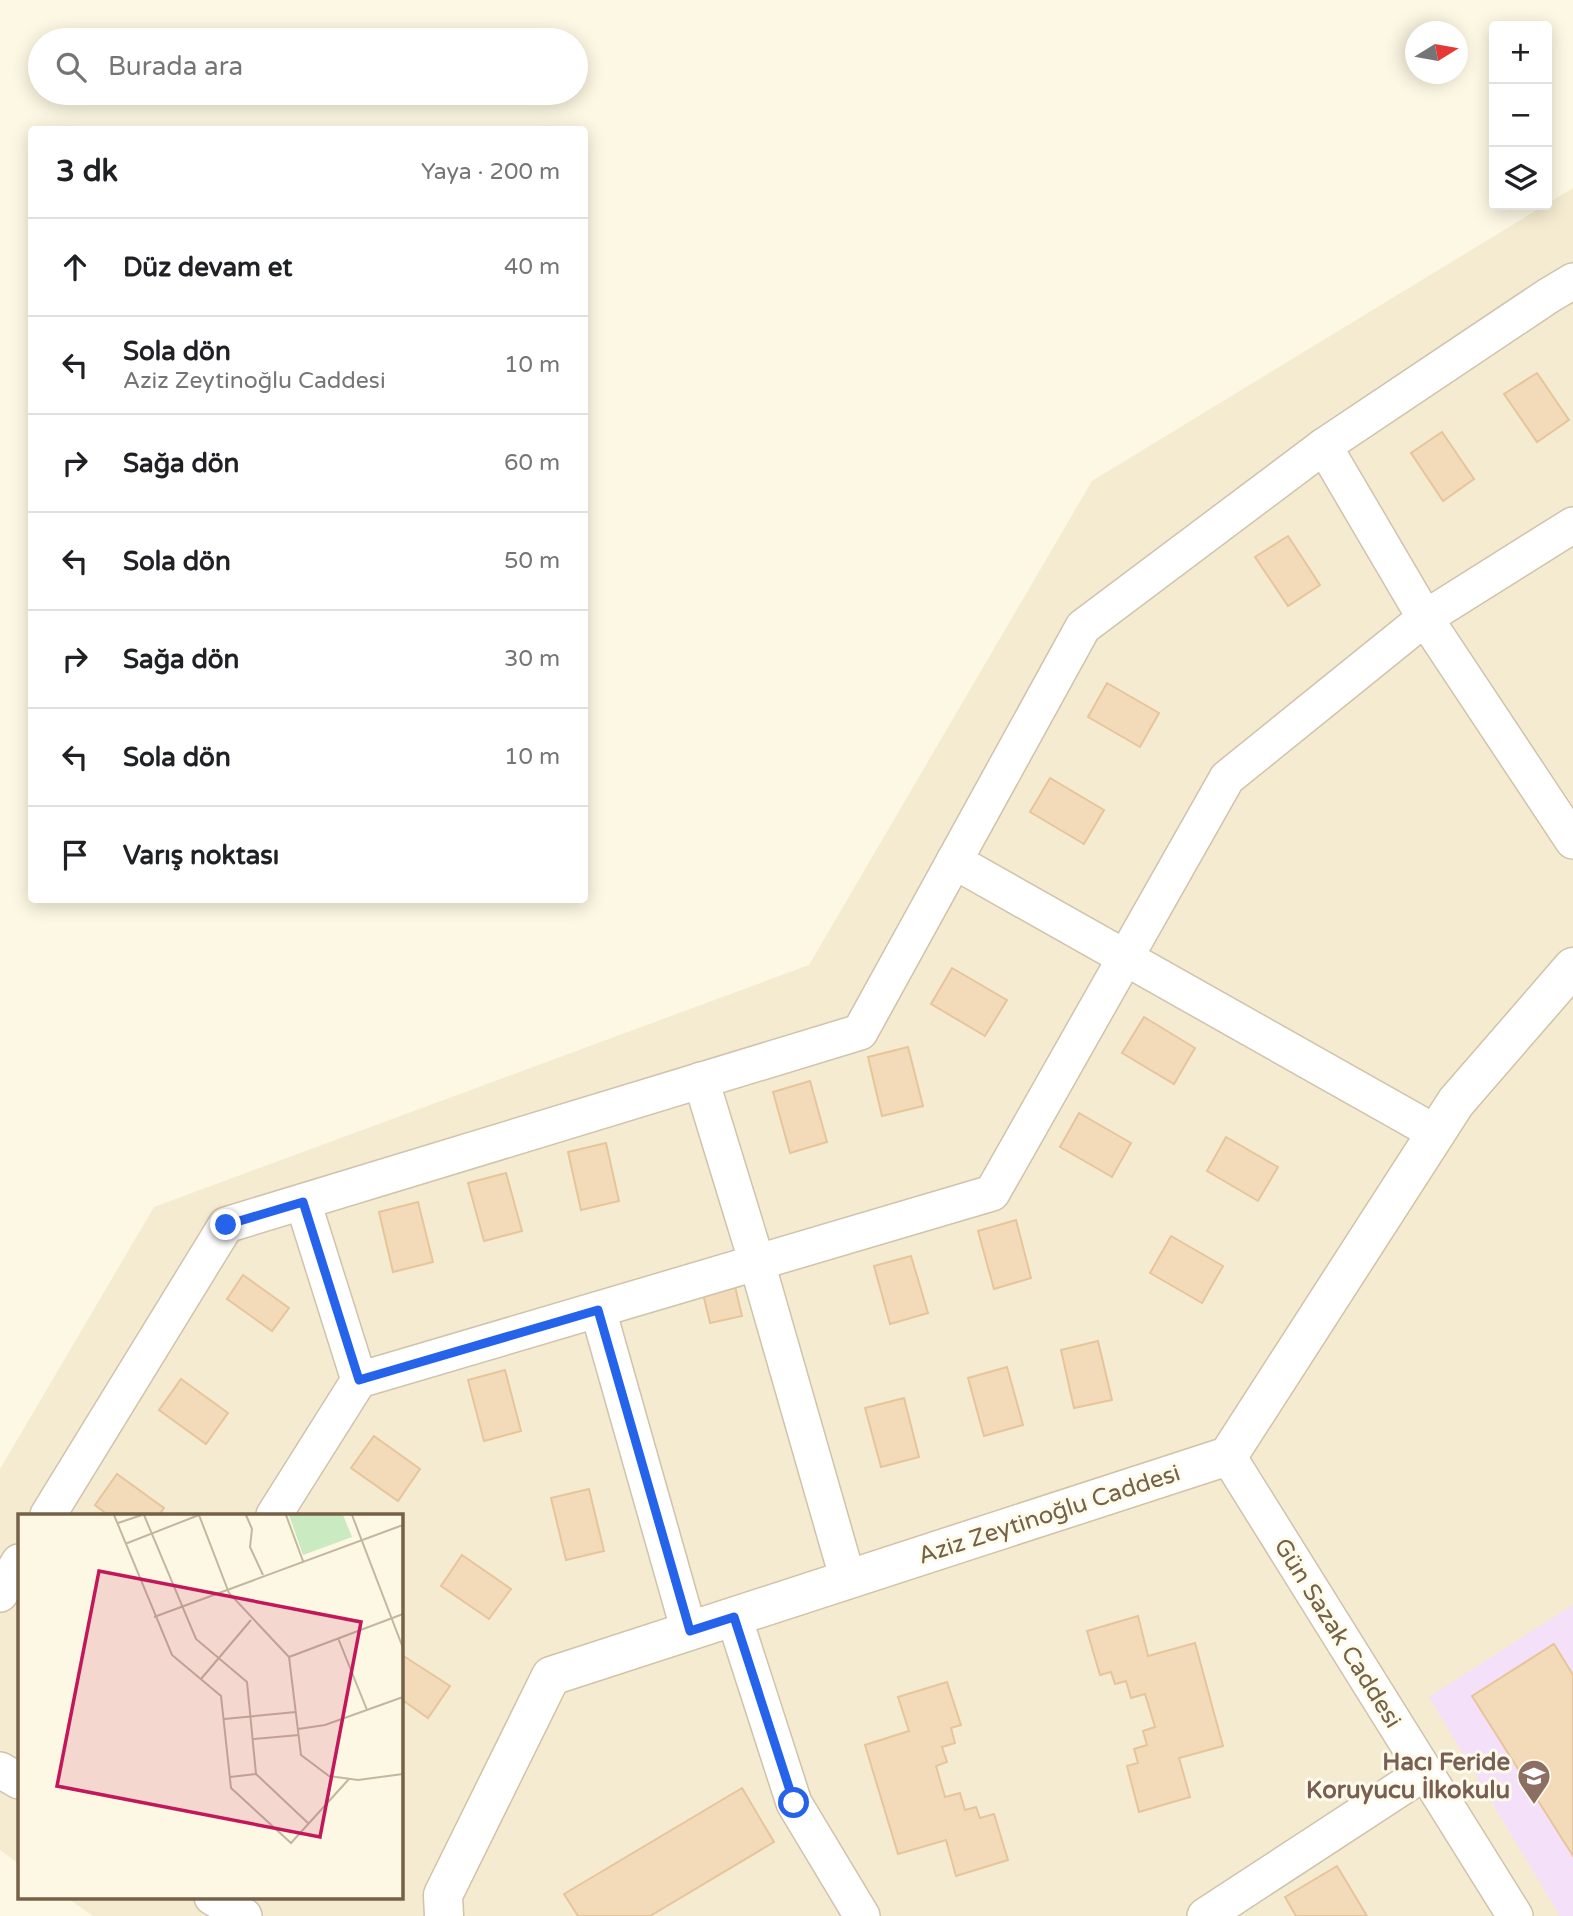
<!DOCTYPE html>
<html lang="tr">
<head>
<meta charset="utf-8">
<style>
	body { margin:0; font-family:"Varela Round",sans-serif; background:#f2f2f2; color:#202124 }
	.controls { position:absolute; right:21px; top:21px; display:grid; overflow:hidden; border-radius:7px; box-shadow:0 4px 18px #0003 }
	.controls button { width:63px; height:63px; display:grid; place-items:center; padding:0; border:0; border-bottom:2px solid #e0e0e0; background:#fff; color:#202124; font:35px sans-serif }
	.compass { position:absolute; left:1405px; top:21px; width:63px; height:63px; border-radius:50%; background:#fff; box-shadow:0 4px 18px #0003; rotate:79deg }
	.stop { position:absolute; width:21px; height:21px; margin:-16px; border:5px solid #2563eb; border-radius:50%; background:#fff }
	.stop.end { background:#2563eb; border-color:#fff; box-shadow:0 2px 7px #0008 }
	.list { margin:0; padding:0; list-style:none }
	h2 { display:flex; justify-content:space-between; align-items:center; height:91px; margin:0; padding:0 28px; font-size:30px }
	h2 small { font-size:23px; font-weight:400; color:#757577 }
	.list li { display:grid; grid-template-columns:46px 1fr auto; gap:21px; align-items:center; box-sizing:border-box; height:98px; padding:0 28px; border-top:2px solid #e0e0e0 }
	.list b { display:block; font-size:26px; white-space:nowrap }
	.list p { margin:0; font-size:23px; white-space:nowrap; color:#757577 }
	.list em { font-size:23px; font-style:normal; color:#757577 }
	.icon { flex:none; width:38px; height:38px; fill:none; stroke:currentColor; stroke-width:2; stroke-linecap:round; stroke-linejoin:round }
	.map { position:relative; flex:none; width:1573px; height:1916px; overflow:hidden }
	.search { position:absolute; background:#fff; box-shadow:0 4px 18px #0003; left:28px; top:28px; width:560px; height:77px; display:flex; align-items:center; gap:18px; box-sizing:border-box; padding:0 24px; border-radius:38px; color:#757577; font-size:26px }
	.panel { position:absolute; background:#fff; box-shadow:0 4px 18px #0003; left:28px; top:126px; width:560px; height:777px; border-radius:7px }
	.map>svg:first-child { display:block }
</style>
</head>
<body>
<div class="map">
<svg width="1573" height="1916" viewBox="0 0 1573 1916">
	<rect width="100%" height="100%" fill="#fdf8e3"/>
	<polygon fill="#f5ebd1" points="1573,188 1573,1916 93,1916 66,1897 401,1897 401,1515 19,1515 19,1864 0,1850 0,1469 154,1207 809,965 1092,481"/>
	<polygon fill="#f4e0f9" points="1573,1605 1573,1916 1560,1916 1429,1697"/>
	<g fill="#f3dbba" stroke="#e6c59a" stroke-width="2">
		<polygon points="1537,373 1569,420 1537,442 1504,394"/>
		<polygon points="1442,432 1474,479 1443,501 1411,453"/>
		<polygon points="1288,536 1320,585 1288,606 1255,557"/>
		<polygon points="1107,683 1159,713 1140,747 1088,717"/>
		<polygon points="1050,778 1104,810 1084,844 1030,812"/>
		<polygon points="952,968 1007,1000 985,1036 931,1004"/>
		<polygon points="1144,1017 1195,1048 1174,1084 1122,1053"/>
		<polygon points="908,1047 923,1106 882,1116 868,1057"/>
		<polygon points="810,1081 827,1142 790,1153 773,1092"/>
		<polygon points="1079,1113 1131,1143 1112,1177 1060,1147"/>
		<polygon points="1226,1137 1278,1167 1258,1201 1207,1171"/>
		<polygon points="606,1143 619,1201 581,1210 568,1152"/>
		<polygon points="506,1173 522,1231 484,1241 468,1183"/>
		<polygon points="418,1202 433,1262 393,1272 379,1212"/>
		<polygon points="1016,1220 1031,1278 994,1289 978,1231"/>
		<polygon points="1171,1236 1223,1266 1202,1303 1150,1273"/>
		<polygon points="911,1256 928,1313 890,1324 874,1266"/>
		<polygon points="243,1275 289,1308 272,1331 227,1299"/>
		<polygon points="733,1278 742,1316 710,1323 701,1285"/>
		<polygon points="1098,1341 1112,1400 1074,1408 1061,1350"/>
		<polygon points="1007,1367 1023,1425 984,1436 968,1378"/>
		<polygon points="505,1370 521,1431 484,1441 468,1380"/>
		<polygon points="181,1379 228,1413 206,1444 159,1410"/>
		<polygon points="904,1398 919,1457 881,1467 865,1408"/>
		<polygon points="374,1436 420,1469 398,1501 351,1468"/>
		<polygon points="117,1474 164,1508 159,1515 108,1515 95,1505"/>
		<polygon points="589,1489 604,1551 566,1560 551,1498"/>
		<polygon points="462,1555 511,1589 489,1619 441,1586"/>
		<polygon points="1138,1616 1148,1656 1195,1643 1223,1746 1179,1758 1190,1797 1139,1812 1127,1766 1138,1763 1134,1749 1147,1745 1143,1731 1155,1727 1145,1694 1131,1698 1126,1681 1115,1684 1111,1672 1100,1675 1087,1631"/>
		<polygon points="1554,1644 1573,1675 1573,1856 1472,1696"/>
		<polygon points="402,1655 450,1686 428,1718 401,1699 401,1657"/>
		<polygon points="947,1682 961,1725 951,1728 955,1743 942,1747 947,1762 936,1766 945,1797 960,1793 965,1810 976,1807 980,1818 994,1814 1008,1860 956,1876 946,1840 898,1854 865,1745 909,1731 898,1697"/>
		<polygon points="742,1788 774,1842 650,1916 578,1916 564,1894"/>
		<polygon points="1337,1866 1367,1916 1296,1916 1285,1897"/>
	</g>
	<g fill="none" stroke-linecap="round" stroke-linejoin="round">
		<defs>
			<g id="minor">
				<polyline points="1324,446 1425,618 1573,841"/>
				<polyline points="954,861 1436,1133"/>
				<polyline points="701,1080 757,1263 848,1580"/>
				<polyline points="303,1202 359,1380"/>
				<polyline points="598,1310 689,1631"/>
				<polyline points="1228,1456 1515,1916"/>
				<polyline points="48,1515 226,1225 860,1032 1083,627 1324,446 1548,296 1573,281"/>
				<polyline points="274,1515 359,1380 992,1193 1227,778 1425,618 1573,525"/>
				<polyline points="0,1594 19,1562"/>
				<polyline points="734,1617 794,1803 862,1916"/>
				<polyline points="0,1770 19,1781"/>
				<polyline points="212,1897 244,1916"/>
				<polyline points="1205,1916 1425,1772"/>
			</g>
			<polyline id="secondary" points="444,1916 443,1895 551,1676 1228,1456 1456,1102 1573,967"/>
		</defs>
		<use href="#minor" stroke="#d0c3ac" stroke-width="38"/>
		<use href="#secondary" stroke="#d2c2a6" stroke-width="41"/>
		<use href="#minor" stroke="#fff" stroke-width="35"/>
		<use href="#secondary" stroke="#fff" stroke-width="38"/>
	</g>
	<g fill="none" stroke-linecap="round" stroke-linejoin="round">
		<polyline stroke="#2563eb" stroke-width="9" points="226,1225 303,1202 359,1380 598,1310 690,1631 734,1617 794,1803"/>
	</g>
	<defs>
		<symbol id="school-pin" viewBox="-11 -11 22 30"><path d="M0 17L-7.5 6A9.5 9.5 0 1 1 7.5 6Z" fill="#8d6e63" stroke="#fffbea"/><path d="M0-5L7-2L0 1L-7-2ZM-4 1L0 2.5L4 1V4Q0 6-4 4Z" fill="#fff"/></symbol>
	</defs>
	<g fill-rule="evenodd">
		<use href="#school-pin" x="1515" y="1757" width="38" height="52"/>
	</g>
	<g text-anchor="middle" stroke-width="6" stroke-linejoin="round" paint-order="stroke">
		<g font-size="24" fill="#756148" stroke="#fffbea">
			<text transform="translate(1049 1514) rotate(-18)" y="8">Aziz Zeytinoğlu Caddesi</text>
			<text transform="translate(1338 1633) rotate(58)" y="8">Gün Sazak Caddesi</text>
		</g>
		<g font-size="24" font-weight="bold" fill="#785e54" stroke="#fffbea" text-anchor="end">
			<text x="1510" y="1770">Hacı Feride<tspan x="1510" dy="28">Koruyucu İlkokulu</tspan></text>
		</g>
	</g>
	<g transform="translate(18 1514)">
		<rect width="385" height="385" fill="#fdf8e3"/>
		<path d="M271,1H325L334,23L285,41Z" fill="#caebc1"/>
		<path fill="none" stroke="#c3b7a0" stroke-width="2" d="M96,1L154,141L203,182L213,274L273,329L331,265M126,1L178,125L229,168L238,260L290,309M181,1L211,79L271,143L283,241L311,262L340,266L385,260M228,1L234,15L232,33L245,61M268,1L285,47M334,1L385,134M100,9L124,1M107,30L181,1M136,103L385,11M320,124L349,196M271,143L385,100M183,165L233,106M206,205L278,198M280,215L307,211L385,183M235,225L281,221M212,263L238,260"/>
		<path fill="#c2185b" fill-opacity="0.15" stroke="#c2185b" stroke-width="3.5" d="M81,57L343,108L302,323L39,272Z"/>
		<rect width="385" height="385" fill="none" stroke="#756148" stroke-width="3.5"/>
	</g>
</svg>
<div class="controls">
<button>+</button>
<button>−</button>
<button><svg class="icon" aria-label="layers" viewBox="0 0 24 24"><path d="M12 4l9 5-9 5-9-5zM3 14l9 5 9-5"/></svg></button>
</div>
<svg class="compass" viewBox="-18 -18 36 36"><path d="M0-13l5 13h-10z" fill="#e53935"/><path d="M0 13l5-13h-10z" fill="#757577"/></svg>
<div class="stop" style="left:794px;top:1803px"></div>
<div class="stop end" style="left:226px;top:1225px"></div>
<div class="search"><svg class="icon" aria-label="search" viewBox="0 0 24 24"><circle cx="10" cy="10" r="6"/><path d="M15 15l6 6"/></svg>Burada ara</div>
<section class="panel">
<h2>3 dk<small>Yaya · 200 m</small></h2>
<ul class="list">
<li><svg class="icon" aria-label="ahead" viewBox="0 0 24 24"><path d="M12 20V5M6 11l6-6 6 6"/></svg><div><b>Düz devam et</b></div><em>40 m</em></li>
<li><svg class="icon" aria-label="left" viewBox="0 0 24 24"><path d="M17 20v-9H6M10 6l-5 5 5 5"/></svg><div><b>Sola dön</b><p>Aziz Zeytinoğlu Caddesi</p></div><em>10 m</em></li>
<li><svg class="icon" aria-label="right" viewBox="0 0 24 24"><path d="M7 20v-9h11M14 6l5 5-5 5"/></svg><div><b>Sağa dön</b></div><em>60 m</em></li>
<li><svg class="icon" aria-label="left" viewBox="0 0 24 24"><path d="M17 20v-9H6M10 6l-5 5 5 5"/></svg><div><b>Sola dön</b></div><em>50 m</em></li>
<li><svg class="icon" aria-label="right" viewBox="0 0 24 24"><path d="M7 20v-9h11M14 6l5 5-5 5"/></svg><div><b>Sağa dön</b></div><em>30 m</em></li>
<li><svg class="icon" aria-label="left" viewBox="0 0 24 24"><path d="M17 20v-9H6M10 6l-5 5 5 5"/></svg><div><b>Sola dön</b></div><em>10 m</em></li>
<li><svg class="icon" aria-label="arrive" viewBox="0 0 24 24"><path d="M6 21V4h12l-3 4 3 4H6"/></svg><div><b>Varış noktası</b></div></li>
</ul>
</section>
</div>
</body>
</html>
